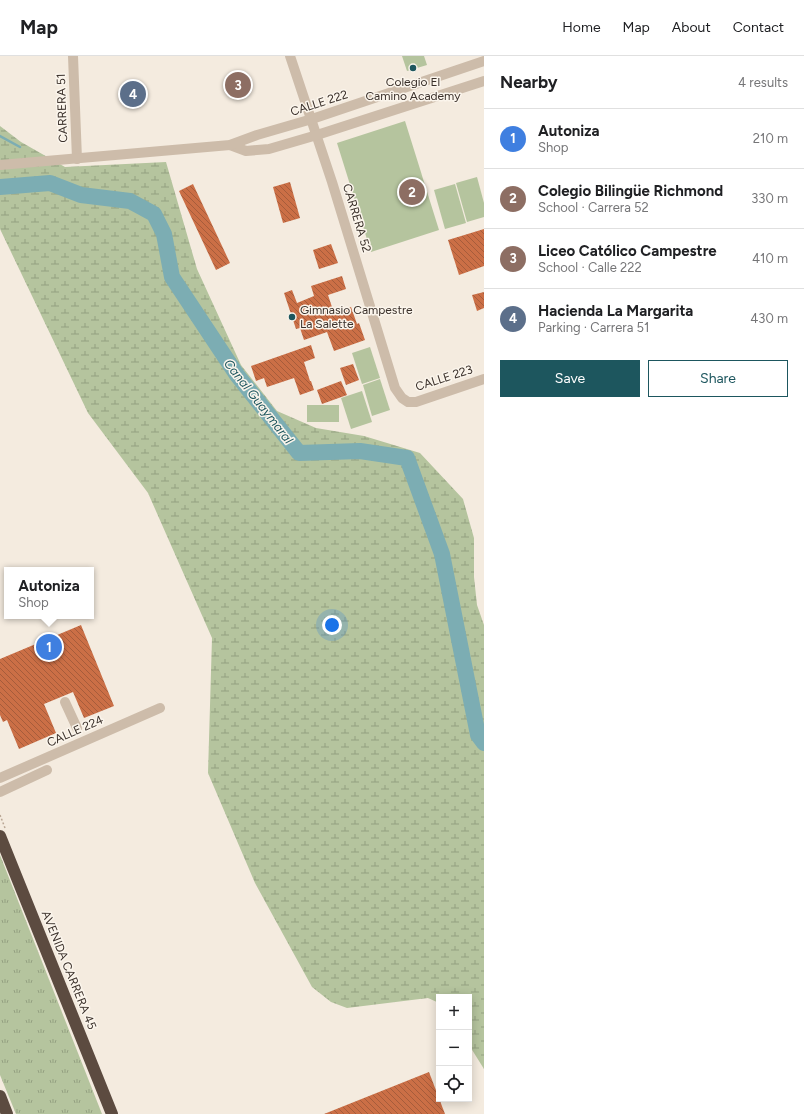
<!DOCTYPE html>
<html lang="en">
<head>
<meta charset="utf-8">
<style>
	body { margin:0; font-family:Figtree,sans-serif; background:#f6f6f6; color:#202124 }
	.controls { position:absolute; right:12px; bottom:12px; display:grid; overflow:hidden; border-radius:0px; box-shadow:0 2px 10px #0003 }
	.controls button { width:36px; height:36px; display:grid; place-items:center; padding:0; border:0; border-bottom:1px solid #e0e0e0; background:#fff; color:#202124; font:20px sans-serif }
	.you { position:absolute; left:332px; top:569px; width:14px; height:14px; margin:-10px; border:3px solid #fff; border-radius:50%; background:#1a73e8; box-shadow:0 0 0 6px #1a73e833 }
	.badge { display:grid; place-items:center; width:26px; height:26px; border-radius:50%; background:#1d565e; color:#fff; font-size:13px; font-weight:700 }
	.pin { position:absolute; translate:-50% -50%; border:2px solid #fff; box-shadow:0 1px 4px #0006 }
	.popup { position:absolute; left:4px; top:511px; width:90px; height:52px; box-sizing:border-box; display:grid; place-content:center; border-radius:0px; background:#fff; filter:drop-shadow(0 1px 3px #0005); font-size:13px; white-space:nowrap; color:#757577 }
	.popup b { font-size:15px; color:#202124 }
	.popup::after { content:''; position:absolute; left:50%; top:100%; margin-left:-8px; border:8px solid transparent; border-top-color:#fff }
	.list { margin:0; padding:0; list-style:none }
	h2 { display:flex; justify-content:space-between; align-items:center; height:52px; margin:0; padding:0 16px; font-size:17px }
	h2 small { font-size:13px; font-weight:400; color:#757577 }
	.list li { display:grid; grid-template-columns:26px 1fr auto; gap:12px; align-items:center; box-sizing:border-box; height:60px; padding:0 16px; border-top:1px solid #e0e0e0 }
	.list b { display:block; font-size:15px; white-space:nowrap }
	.list p { margin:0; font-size:13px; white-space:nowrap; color:#757577 }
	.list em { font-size:13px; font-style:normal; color:#757577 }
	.actions { display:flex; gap:8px; padding:12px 16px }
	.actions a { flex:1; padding:9px 0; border:1px solid #1d565e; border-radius:0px; text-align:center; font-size:14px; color:#1d565e }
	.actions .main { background:#1d565e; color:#fff }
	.icon { flex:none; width:22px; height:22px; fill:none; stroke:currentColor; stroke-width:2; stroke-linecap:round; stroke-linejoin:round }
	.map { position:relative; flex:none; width:484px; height:1058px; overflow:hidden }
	header { display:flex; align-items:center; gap:24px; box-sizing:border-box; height:56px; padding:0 20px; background:#fff; border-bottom:1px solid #e0e0e0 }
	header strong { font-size:19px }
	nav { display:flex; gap:22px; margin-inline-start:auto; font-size:14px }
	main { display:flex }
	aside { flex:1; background:#fff }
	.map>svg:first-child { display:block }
</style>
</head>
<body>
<header>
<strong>Map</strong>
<nav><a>Home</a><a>Map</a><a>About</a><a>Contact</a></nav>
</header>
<main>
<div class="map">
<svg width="484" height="1058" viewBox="0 0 484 1058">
	<defs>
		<pattern id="grass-tufts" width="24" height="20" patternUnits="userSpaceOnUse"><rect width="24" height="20" fill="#b5c49e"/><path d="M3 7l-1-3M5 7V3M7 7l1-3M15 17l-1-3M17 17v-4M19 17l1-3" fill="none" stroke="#94a081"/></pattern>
		<pattern id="wetland-marsh" width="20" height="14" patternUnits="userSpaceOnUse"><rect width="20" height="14" fill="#b5c49e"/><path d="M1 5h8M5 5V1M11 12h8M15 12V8" fill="none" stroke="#94a081"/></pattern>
		<pattern id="building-back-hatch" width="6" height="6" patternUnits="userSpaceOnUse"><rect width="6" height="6" fill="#cb6f46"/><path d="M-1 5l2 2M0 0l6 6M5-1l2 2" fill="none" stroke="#a65c3b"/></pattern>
	</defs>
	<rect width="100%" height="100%" fill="#f4ebdf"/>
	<polygon fill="url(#grass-tufts)" points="0,799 102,1058 16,1058 0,1019"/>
	<polygon fill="url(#wetland-marsh)" points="0,70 21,86 65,111 166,106 197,213 241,309 277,355 316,372 364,380 420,397 463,443 474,482 474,521 477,549 484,569 484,1013 469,989 469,941 439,941 439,947 428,942 347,952 331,946 312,931 255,827 208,717 212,582 148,437 88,357 0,173"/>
	<g fill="#b5c49e">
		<polygon points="402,0 424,0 427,9 407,15"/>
		<polygon points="405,65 439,174 371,196 337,87"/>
		<polygon points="477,121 484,147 484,161 467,166 456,127"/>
		<polygon points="455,128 466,167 445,173 434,134"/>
		<polygon points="370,291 380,322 362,328 352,297"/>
		<polygon points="380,323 390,354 372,360 363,329"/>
		<polygon points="362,335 372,366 351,373 341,342"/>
		<rect x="307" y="349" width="32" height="17"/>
	</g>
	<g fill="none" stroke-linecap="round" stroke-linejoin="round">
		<polyline stroke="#7cadb3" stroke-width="2.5" points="0,80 20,91"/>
		<polyline stroke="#7cadb3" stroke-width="16" points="0,131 50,127 81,139 130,145 154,158 164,178 172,221 237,319 299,397 360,395 407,402 442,498 478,679 484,687"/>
	</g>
	<g fill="url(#building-back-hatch)">
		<polygon points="290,126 300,162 283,167 273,131"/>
		<polygon points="193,128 230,207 216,214 179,135"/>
		<polygon points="484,173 484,210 459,219 448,184"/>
		<polygon points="331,188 338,207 319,213 313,194"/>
		<polygon points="342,220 346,233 328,239 334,257 351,251 357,268 359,267 365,284 334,295 327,276 304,284 300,272 296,273 284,237 292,234 297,247 314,240 311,230"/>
		<polygon points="484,236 484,252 477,255 472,239"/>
		<polygon points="311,289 315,302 304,306 310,325 311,325 314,334 300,339 294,322 267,331 264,322 256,325 251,310"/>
		<polygon points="353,308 359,324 346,329 340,312"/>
		<polygon points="341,325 347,339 322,348 317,334"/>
		<polygon points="81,569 114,650 84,662 73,636 44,648 56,677 19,693 7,664 3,666 0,659 0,603"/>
		<polygon points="429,1016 445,1058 324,1058"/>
	</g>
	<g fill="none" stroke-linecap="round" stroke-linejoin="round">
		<polyline stroke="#b9a694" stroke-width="1.5" stroke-dasharray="2 2" stroke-linecap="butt" points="0,759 5,772"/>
		<g stroke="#cdbcaa" stroke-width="10">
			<polyline points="73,0 77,103"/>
			<polyline points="290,0 332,126 395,332 402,342 408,346 416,346 484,323"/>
			<polyline points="230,89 246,95 269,93 317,79 484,25"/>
			<polyline points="0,109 230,89 257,79 312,63 484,5"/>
			<polyline points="65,646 77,672"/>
			<polyline points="0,722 160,652"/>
			<polyline points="0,736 47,714"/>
		</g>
		<g stroke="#5c4b40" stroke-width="12">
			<polyline points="0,780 112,1058"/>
			<polyline points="0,1040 7,1058"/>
		</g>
	</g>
	<g fill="#1d565e" stroke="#fbf5ec" stroke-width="1.5">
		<circle cx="413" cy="12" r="4"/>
		<circle cx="292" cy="261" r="4"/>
	</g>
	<g text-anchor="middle" stroke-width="3" stroke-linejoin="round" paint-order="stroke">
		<g font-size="12" fill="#3a302a" stroke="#fbf5ec">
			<text x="413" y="30">Colegio El<tspan x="413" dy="14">Camino Academy</tspan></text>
			<text x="300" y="258" text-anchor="start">Gimnasio Campestre<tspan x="300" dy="14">La Salette</tspan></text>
		</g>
		<g font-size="12" fill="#3a302a" stroke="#fbf5ec">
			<text transform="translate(319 47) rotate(-18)" y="4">CALLE 222</text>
			<text transform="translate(62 52) rotate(-92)" y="4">CARRERA 51</text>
			<text transform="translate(357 162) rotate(73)" y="4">CARRERA 52</text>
			<text transform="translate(444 322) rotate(-18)" y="4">CALLE 223</text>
			<text transform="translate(75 675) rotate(-24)" y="4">CALLE 224</text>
			<text transform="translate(69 914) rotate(68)" y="4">AVENIDA CARRERA 45</text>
		</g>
		<g font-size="13" font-style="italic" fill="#1d565e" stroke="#fbf5ec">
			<text transform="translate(259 345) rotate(52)" y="5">Canal Guaymaral</text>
		</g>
	</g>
</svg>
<div class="controls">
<button>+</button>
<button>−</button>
<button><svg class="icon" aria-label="locate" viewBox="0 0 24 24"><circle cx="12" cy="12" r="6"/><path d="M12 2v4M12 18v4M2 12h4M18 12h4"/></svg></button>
</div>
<div class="you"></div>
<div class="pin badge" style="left:49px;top:591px;background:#3f7fe0">1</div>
<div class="popup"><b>Autoniza</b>Shop</div>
<div class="pin badge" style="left:412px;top:136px;background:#8d6e63">2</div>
<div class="pin badge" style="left:238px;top:29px;background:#8d6e63">3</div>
<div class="pin badge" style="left:133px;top:38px;background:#5c6f8a">4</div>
</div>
<aside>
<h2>Nearby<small>4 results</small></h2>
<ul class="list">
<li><span class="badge" style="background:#3f7fe0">1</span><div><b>Autoniza</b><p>Shop</p></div><em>210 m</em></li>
<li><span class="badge" style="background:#8d6e63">2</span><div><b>Colegio Bilingüe Richmond</b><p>School · Carrera 52</p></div><em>330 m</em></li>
<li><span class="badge" style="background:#8d6e63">3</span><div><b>Liceo Católico Campestre</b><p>School · Calle 222</p></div><em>410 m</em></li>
<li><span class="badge" style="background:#5c6f8a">4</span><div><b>Hacienda La Margarita</b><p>Parking · Carrera 51</p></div><em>430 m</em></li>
</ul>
<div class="actions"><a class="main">Save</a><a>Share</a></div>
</aside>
</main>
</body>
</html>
